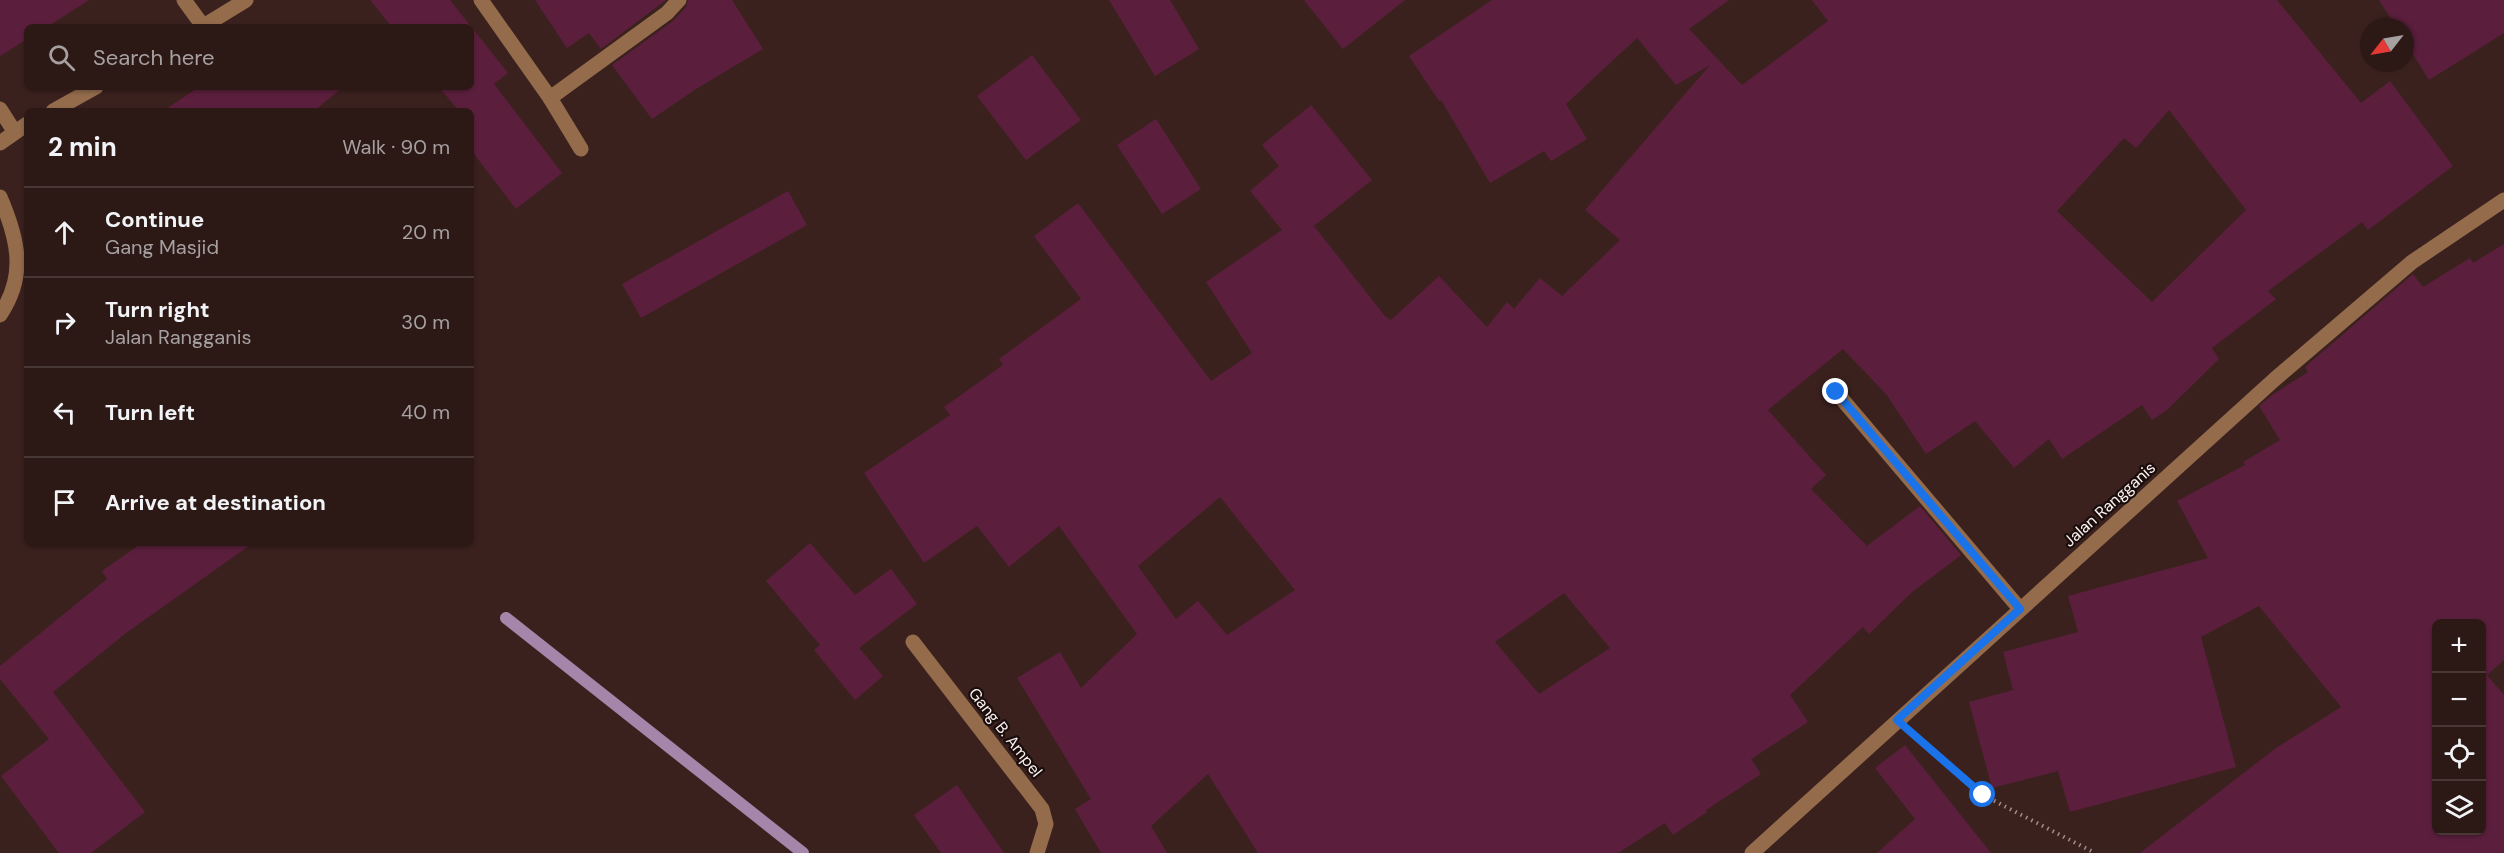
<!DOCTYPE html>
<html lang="en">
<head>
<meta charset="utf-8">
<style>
	body { margin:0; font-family:"DM Sans",sans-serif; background:#382623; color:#f1f3f6 }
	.controls { position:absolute; right:18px; bottom:18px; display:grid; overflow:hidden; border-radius:9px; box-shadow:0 2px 4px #0004 }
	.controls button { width:54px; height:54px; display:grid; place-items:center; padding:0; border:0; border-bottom:2px solid #483835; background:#2c1916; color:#f1f3f6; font:30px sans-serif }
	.compass { position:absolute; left:2360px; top:18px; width:54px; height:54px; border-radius:50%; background:#2c1916; box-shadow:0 2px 4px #0004; rotate:239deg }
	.stop { position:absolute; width:18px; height:18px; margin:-14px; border:4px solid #1a73e8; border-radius:50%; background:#fff }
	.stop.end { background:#1a73e8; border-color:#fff; box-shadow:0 2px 6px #0008 }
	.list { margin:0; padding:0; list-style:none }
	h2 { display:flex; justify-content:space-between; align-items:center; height:78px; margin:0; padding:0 24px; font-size:26px }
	h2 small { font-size:20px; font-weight:400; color:#a6a0a1 }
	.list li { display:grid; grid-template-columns:39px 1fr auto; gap:18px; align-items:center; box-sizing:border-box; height:90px; padding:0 24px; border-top:2px solid #483835 }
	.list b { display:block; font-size:22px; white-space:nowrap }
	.list p { margin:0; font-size:20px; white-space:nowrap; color:#a6a0a1 }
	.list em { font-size:20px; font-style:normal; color:#a6a0a1 }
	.icon { flex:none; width:33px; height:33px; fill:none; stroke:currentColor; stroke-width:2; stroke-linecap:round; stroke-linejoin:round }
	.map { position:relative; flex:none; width:2504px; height:853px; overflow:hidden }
	.search { position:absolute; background:#2c1916; box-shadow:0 2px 4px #0004; left:24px; top:24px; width:450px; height:66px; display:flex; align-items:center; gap:15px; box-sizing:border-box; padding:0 21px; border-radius:9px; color:#a6a0a1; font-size:22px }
	.panel { position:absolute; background:#2c1916; box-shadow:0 2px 4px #0004; left:24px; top:108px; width:450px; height:438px; border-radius:9px }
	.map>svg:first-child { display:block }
</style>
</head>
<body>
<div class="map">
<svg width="2504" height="853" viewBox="0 0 2504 853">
	<rect width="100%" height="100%" fill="#3b211e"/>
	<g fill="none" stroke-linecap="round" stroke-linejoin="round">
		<polyline stroke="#a585aa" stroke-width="12" points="506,618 803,853"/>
	</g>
	<g fill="#5b1f3d" fill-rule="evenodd">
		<polygon points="0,0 89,0 47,27 27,27 27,39 0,56"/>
		<polygon points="370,0 450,0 508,73 494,84 562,173 516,209 471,150 471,111 459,111 439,87 471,87 471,27 392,27"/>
		<polygon points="535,0 666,0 601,49 589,33 567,48"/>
		<polygon points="688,0 732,0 763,49 696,89 652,119 612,65 673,21 686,7"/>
		<polygon points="1109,0 1170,0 1199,49 1155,76"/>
		<polygon points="1304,0 1405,0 1343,49"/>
		<path d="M1492,0H1729L1689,29L1742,85L1828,21L1812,0H2277L2361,103L2390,81L2453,166L2368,230L2362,222L2268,291L2276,299L2212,348L2219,359L2167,410L2152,420L2142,405L2062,459L2049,439L2014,468L1975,421L1926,454L1886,394L1843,349L1768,410L1826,475L1811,489L1867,546L1920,506L1961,555L1911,593L1869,634L1863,627L1790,695L1808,722L1751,759L1761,774L1706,810L1707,812L1673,835L1665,823L1618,853H1258L1208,774L1151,826L1167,853H1101L1075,809L1091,799L1017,678L1060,652L1081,688L1137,634L1059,526L1009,567L977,526L924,563L864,473L950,415L944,407L1003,365L999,359L1081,299L1034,236L1078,203L1211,381L1252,353L1206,282L1282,230L1250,191L1279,166L1262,145L1311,105L1372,180L1314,226L1385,316L1391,320L1439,276L1487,327L1507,302L1514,309L1540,278L1562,296L1620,240L1585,210L1710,65L1676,85L1637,38L1566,104L1587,139L1551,161L1544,151L1490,183L1441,100L1439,101L1409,56ZM2169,110L2246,210L2152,302L2057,211L2124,138L2136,148ZM1220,497L1295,590L1227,635L1198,601L1176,619L1138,566ZM1564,593L1610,648L1539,694L1495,642Z"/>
		<polygon points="2379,0 2504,0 2504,33 2429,80 2405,41 2405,27 2396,27"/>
		<polygon points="1032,55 1081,120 1026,160 977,96"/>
		<polygon points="199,87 341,87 342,88 314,111 163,111"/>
		<polygon points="1156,119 1201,189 1162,214 1117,145"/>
		<polygon points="788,191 807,225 641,318 622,284"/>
		<path d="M2504,244V660L2487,675L2504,695V853H2140L2276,748L2341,707L2259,606L2201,637L2236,767L2070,812L2058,771L1992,788L1969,702L2013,690L2003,652L2078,632L2068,596L2208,558L2177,501L2245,465L2243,462L2280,440L2259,406L2272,395L2308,372L2305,367L2413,274L2423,287L2470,258L2473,263ZM2436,624H2481V831H2436Z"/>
		<polygon points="142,543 253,543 126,633 53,692 145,812 91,853 59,853 1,776 49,739 0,679 0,666 107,579 102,571"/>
		<polygon points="810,543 855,595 891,569 917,604 859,648 883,676 855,700 814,650 820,645 766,581"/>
		<polygon points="1905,745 1991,853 1877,853 1915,819 1875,768"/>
		<polygon points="957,785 1004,853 941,853 914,815"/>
	</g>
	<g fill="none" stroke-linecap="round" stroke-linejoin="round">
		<polyline stroke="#a08e8c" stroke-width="4" stroke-dasharray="1.5 4.5" stroke-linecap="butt" points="1920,740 1983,795 2095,853"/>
		<g stroke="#946c4c" stroke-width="15">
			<polyline points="184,0 203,26"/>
			<polyline points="481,0 550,98 581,149"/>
			<polyline points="202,27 246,0"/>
			<polyline points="550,98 667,13 679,0"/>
			<polyline points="0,109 14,131"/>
			<polyline points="53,111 96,87"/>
			<polyline points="0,143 27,124"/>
			<path d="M0,197C18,239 27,275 0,315"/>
			<polyline points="1836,392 2020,609"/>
			<polyline points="913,642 1042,809 1046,824 1037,853"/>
			<polyline points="1752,853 2275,379 2412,262 2504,200"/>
		</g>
	</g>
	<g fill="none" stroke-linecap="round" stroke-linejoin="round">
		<polyline stroke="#1a73e8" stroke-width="8" points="1836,392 2020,609 1897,720 1983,795"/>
	</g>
	<g text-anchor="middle" stroke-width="4.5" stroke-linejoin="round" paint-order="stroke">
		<g font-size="16" fill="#fdf2f1" stroke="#1a0e0d">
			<text transform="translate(2109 504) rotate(-42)" y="6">Jalan Rangganis</text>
			<text transform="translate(1006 732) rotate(52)" y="6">Gang B. Ampel</text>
		</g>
	</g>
</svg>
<div class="controls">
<button>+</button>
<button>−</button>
<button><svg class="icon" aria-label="locate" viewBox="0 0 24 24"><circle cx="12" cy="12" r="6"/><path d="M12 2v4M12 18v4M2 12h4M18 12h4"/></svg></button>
<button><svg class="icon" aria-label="layers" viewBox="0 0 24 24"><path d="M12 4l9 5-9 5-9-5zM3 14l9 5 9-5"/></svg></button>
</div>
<svg class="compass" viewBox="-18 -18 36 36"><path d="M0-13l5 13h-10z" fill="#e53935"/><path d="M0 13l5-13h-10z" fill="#a6a0a1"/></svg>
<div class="stop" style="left:1983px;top:795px"></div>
<div class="stop end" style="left:1836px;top:392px"></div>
<div class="search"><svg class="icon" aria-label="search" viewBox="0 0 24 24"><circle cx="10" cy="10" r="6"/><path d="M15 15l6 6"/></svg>Search here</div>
<section class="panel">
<h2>2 min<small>Walk · 90 m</small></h2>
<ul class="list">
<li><svg class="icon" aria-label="ahead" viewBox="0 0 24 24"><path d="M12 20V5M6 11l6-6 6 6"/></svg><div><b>Continue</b><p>Gang Masjid</p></div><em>20 m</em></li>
<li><svg class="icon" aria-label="right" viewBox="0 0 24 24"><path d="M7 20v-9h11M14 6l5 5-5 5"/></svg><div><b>Turn right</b><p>Jalan Rangganis</p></div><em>30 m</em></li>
<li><svg class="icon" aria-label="left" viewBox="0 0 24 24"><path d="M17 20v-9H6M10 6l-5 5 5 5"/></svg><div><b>Turn left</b></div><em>40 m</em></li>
<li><svg class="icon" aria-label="arrive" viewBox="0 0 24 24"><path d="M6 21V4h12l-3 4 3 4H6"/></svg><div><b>Arrive at destination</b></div></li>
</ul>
</section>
</div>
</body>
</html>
